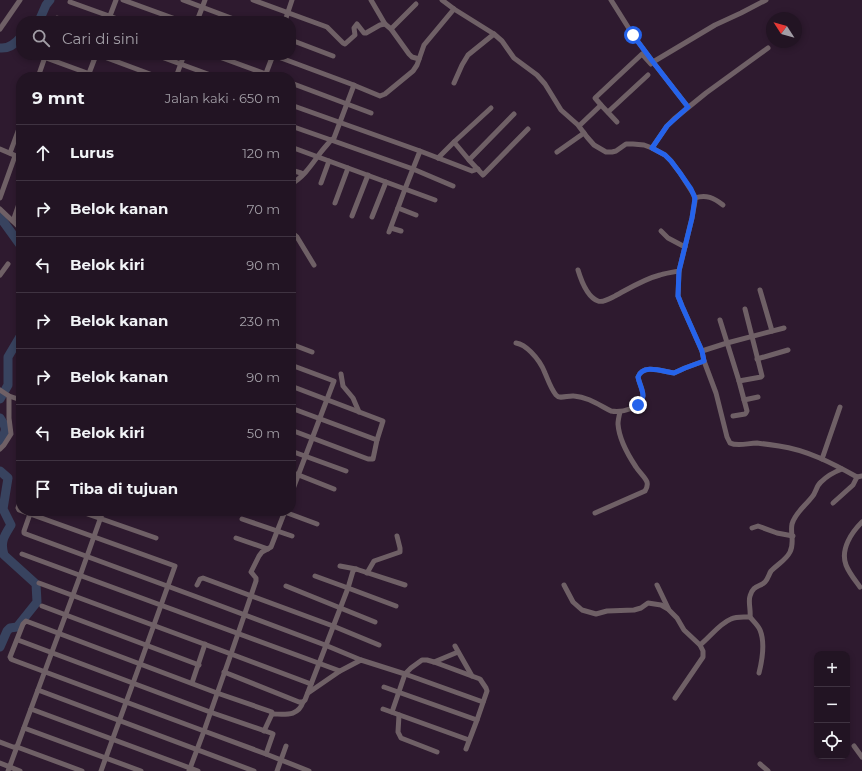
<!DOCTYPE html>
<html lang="id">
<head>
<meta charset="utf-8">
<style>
	body { margin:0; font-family:Montserrat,sans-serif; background:#2e2130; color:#f1f3f6 }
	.controls { position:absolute; right:12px; bottom:12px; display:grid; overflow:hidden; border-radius:8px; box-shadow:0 2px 6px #0003 }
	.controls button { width:36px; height:36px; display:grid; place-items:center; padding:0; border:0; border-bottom:1px solid #3f3341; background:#221423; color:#f1f3f6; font:20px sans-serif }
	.compass { position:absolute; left:766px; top:12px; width:36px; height:36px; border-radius:50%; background:#221423; box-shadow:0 2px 6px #0003; rotate:306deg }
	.stop { position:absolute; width:12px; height:12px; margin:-9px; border:3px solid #2563eb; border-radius:50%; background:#fff }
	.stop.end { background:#2563eb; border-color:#fff; box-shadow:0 1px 4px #0008 }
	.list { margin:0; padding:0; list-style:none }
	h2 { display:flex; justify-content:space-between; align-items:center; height:52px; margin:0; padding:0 16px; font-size:17px }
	h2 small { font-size:13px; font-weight:400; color:#a29ea6 }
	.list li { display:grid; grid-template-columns:26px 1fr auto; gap:12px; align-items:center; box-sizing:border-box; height:56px; padding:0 16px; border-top:1px solid #3f3341 }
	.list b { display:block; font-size:15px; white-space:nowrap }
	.list em { font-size:13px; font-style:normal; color:#a29ea6 }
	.icon { flex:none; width:22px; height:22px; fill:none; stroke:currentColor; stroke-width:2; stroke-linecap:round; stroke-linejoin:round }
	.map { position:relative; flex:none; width:862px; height:771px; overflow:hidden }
	.search { position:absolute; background:#221423; box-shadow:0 2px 6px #0003; left:16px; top:16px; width:280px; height:44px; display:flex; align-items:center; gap:10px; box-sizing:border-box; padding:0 14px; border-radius:16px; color:#a29ea6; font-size:15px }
	.panel { position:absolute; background:#221423; box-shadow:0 2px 6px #0003; left:16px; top:72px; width:280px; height:444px; border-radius:16px }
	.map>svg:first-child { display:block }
</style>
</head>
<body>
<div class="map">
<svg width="862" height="771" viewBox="0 0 862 771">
	<rect width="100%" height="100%" fill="#2e1a2f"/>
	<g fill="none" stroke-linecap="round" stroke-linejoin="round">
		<g stroke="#38435f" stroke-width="9">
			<polyline points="39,21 46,5 50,0"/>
			<path d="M0,48C9,49 16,43 21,37"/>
			<polyline points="0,217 21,246"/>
			<polyline points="0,399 8,385 8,357 21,335"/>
			<path d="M0,418C8,430 6,430 0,442"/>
			<path d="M0,471L8,478L3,509L11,525C4,536 0,542 4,555L36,584L37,602L17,627L10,628L7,631L0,647"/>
		</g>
		<g stroke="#6f6066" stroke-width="5">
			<polyline points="123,0 181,21"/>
			<polyline points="183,0 239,21"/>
			<polyline points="253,0 327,27 343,43 345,44 355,35 354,28 357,24 364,33 366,33 380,25 385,24 391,29 409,54 412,57 419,59"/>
			<polyline points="371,0 385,24"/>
			<path d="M442,0L454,9L494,34L502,41L509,51L514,58L537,75L545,84L561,110L578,125L587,137L594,145L606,152H612L616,151L626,144H633L644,145L652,148L665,155L671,161L680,173L694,195L695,201L692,218L679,271L678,296L682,306L702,351L704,361L716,393L727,437L730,443C738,447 748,443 757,443C765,444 772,445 779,446C807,450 832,463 857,477L862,476"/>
			<polyline points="611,0 633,35 653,62 688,107"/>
			<polyline points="70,2 123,21"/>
			<polyline points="57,18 64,21"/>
			<polyline points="108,21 116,0"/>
			<polyline points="197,21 205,0"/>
			<polyline points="285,21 292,0"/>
			<polyline points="0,29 20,0"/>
			<polyline points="391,29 416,4"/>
			<polyline points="291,40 333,56"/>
			<polyline points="38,55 98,77"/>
			<polyline points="99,55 158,77"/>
			<polyline points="156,55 216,77"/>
			<polyline points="214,55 274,77"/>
			<polyline points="273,55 351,84 380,96 385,94 413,71 417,65 424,45 454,9"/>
			<polyline points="653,62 715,25 741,13 766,0"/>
			<polyline points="88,76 96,55"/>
			<polyline points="265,76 273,55"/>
			<polyline points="38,77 45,57"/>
			<polyline points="176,77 184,55"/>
			<polyline points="291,83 371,113"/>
			<polyline points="454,83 462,65 468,55 494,34"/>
			<polyline points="291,105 420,151"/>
			<polyline points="601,105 617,122"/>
			<polyline points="608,112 648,75"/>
			<polyline points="514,114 469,160 483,175 528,129"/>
			<polyline points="291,126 331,140 334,138 354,85"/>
			<polyline points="579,126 601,105 595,98 642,54 651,64"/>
			<polyline points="454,142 491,108"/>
			<polyline points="291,147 405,189 420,151 472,171 478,169"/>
			<polyline points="652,148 667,126 674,119 706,93 768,48"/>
			<polyline points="0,149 21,158"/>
			<polyline points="557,152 584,133"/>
			<polyline points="10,153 21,123"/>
			<polyline points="438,158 454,142 469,160"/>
			<polyline points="291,170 301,173"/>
			<polyline points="321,183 329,161"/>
			<path d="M291,184C304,177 312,164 321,152C324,148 328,144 331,140L413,169L453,186"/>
			<polyline points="0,198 15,156"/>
			<path d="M695,198C706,194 714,198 723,205"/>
			<polyline points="335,203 348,168"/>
			<polyline points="398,208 416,215"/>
			<polyline points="0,209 21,229"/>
			<polyline points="352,216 368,175"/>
			<polyline points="372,217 386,182"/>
			<polyline points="13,221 21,198"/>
			<polyline points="391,228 401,231"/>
			<polyline points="661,231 668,238 685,247"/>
			<polyline points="291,232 297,237 314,265"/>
			<polyline points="389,232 405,189 435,200"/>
			<path d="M578,270C581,280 587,297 598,301C603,303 611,298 615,296C630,288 644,279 660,275C666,273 673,272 679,271"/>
			<polyline points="0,275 8,264"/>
			<polyline points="760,290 772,331"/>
			<polyline points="720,320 739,381 747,411 746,413 745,414 733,416"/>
			<path d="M516,343C522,344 527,348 531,352C538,359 542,365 545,373C548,380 551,389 556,395C560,400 568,395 574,396C588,397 599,405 611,411C622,413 641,408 643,396C643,389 639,383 638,377C643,363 664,372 674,373L685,368L704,361"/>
			<polyline points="291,344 312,352"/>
			<polyline points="702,351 727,343 784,328"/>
			<polyline points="757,359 788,350"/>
			<polyline points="291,365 334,381 291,494"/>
			<polyline points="341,374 343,386 353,398 359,412"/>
			<polyline points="739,381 761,377 762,376 745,309"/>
			<polyline points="291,386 383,421 377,440 373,459 368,459 291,430"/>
			<polyline points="0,390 9,396 21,400"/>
			<polyline points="744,400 758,397"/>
			<polyline points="291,408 377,440"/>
			<polyline points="0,449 4,445 11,434 9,418 9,396"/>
			<polyline points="291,451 346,471"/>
			<polyline points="822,459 840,407"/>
			<polyline points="291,472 334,489"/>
			<polyline points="21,500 18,508 19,510 175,566 140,664 101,771"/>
			<polyline points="833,503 853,485 857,477"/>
			<polyline points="79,511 156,538"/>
			<polyline points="282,511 317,524"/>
			<polyline points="285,511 271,547 262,552 259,556 251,572 256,578 256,581 231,654 311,684"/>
			<path d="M595,513L645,491C647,488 648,486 647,482C645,477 639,472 636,467C628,455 619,439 618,424C618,420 619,416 620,412"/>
			<polyline points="30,514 24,531 24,533 26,534 197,597 325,645 361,660"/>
			<polyline points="242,519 292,536"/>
			<polyline points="752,528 758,526 777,533 793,536"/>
			<polyline points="236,538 268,549"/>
			<polyline points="22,554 340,671"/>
			<polyline points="340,566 356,569"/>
			<polyline points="367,573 374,561 400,552 400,548 397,536"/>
			<polyline points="39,583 231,654 204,731 189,771"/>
			<polyline points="197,585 200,579 203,578 333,626 379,645"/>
			<polyline points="564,585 573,602 582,610 596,614 607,611 634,610 641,608 648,603 661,605 668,609"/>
			<path d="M657,585L669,610L677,618L684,630L700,645C710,637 719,624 731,619C737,616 744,617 750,617"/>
			<polyline points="286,586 375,622"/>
			<path d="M860,587C855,580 849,573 846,565C840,549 852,532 862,522"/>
			<polyline points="42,606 199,665"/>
			<polyline points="396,606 348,588 353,571 356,569 359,570 405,585"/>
			<polyline points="18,640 210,712 271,733 273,734 266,754"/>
			<polyline points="455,646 472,676"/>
			<polyline points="434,662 458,652"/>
			<polyline points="224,672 299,702 303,702 305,700 348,588 315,576"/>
			<path d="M759,673C762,661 765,642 760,630C758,625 753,621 750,617C751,610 748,602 750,596C753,585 760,587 765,582C768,579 769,574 771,571C778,564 786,560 790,552C795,542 790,534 792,524C795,513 805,506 812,497C816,493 816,486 821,482C827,476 834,472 842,469"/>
			<polyline points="192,683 205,644"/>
			<polyline points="384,687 477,720"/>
			<polyline points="38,690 254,771"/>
			<polyline points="308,693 340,671 361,660 405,674 483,702"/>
			<polyline points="675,698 703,657 703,651 700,645"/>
			<polyline points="31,709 198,771"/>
			<polyline points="383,709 469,740"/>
			<polyline points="392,712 405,674 411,668 422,660 427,660 434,662 480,679 486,688 487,691 477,720 466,749"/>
			<path d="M272,714C285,714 298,717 303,702"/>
			<polyline points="399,715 398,732 401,738 437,752"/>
			<polyline points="24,728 141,771"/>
			<polyline points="264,731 272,714 272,712 217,693 26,621 23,624 10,657 11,659 13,660 204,731 266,754 309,771"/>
			<polyline points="0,742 13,747 17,747 82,771"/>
			<polyline points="854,746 862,757"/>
			<polyline points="0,763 20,771"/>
			<polyline points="760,764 768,771"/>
			<polyline points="8,771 80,576 103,511"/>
			<polyline points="277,771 286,746"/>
		</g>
	</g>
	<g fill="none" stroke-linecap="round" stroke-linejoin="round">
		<path stroke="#2563eb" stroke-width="5" d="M633,35L653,62L688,107L667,126L652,148L665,155L671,161L680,173L691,189L695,198L692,218L679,271L678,296L682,306L702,351L704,361L685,368L674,373C664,372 643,363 638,377C640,388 648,396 638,405"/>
	</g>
</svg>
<div class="controls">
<button>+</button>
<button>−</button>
<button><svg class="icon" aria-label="locate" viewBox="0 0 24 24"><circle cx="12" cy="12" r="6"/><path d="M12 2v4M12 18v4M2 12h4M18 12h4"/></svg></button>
</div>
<svg class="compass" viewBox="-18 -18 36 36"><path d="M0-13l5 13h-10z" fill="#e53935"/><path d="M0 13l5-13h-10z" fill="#a29ea6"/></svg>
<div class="stop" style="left:633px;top:35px"></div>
<div class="stop end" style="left:638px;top:405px"></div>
<div class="search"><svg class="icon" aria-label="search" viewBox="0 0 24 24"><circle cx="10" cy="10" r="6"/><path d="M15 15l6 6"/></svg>Cari di sini</div>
<section class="panel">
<h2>9 mnt<small>Jalan kaki · 650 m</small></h2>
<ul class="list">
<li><svg class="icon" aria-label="ahead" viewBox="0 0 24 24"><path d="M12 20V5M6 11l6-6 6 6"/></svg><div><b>Lurus</b></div><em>120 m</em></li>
<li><svg class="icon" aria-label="right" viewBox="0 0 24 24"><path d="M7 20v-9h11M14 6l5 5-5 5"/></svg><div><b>Belok kanan</b></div><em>70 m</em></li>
<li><svg class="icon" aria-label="left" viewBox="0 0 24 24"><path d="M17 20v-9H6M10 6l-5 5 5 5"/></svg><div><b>Belok kiri</b></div><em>90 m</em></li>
<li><svg class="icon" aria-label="right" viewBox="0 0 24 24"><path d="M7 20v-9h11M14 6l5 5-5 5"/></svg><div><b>Belok kanan</b></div><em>230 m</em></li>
<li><svg class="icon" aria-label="right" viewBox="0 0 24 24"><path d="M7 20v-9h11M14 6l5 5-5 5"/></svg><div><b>Belok kanan</b></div><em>90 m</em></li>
<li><svg class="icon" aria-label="left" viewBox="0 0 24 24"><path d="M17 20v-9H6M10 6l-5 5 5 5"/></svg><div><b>Belok kiri</b></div><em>50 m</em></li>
<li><svg class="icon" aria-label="arrive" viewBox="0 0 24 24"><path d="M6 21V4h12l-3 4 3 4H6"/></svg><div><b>Tiba di tujuan</b></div></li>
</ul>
</section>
</div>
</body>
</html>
